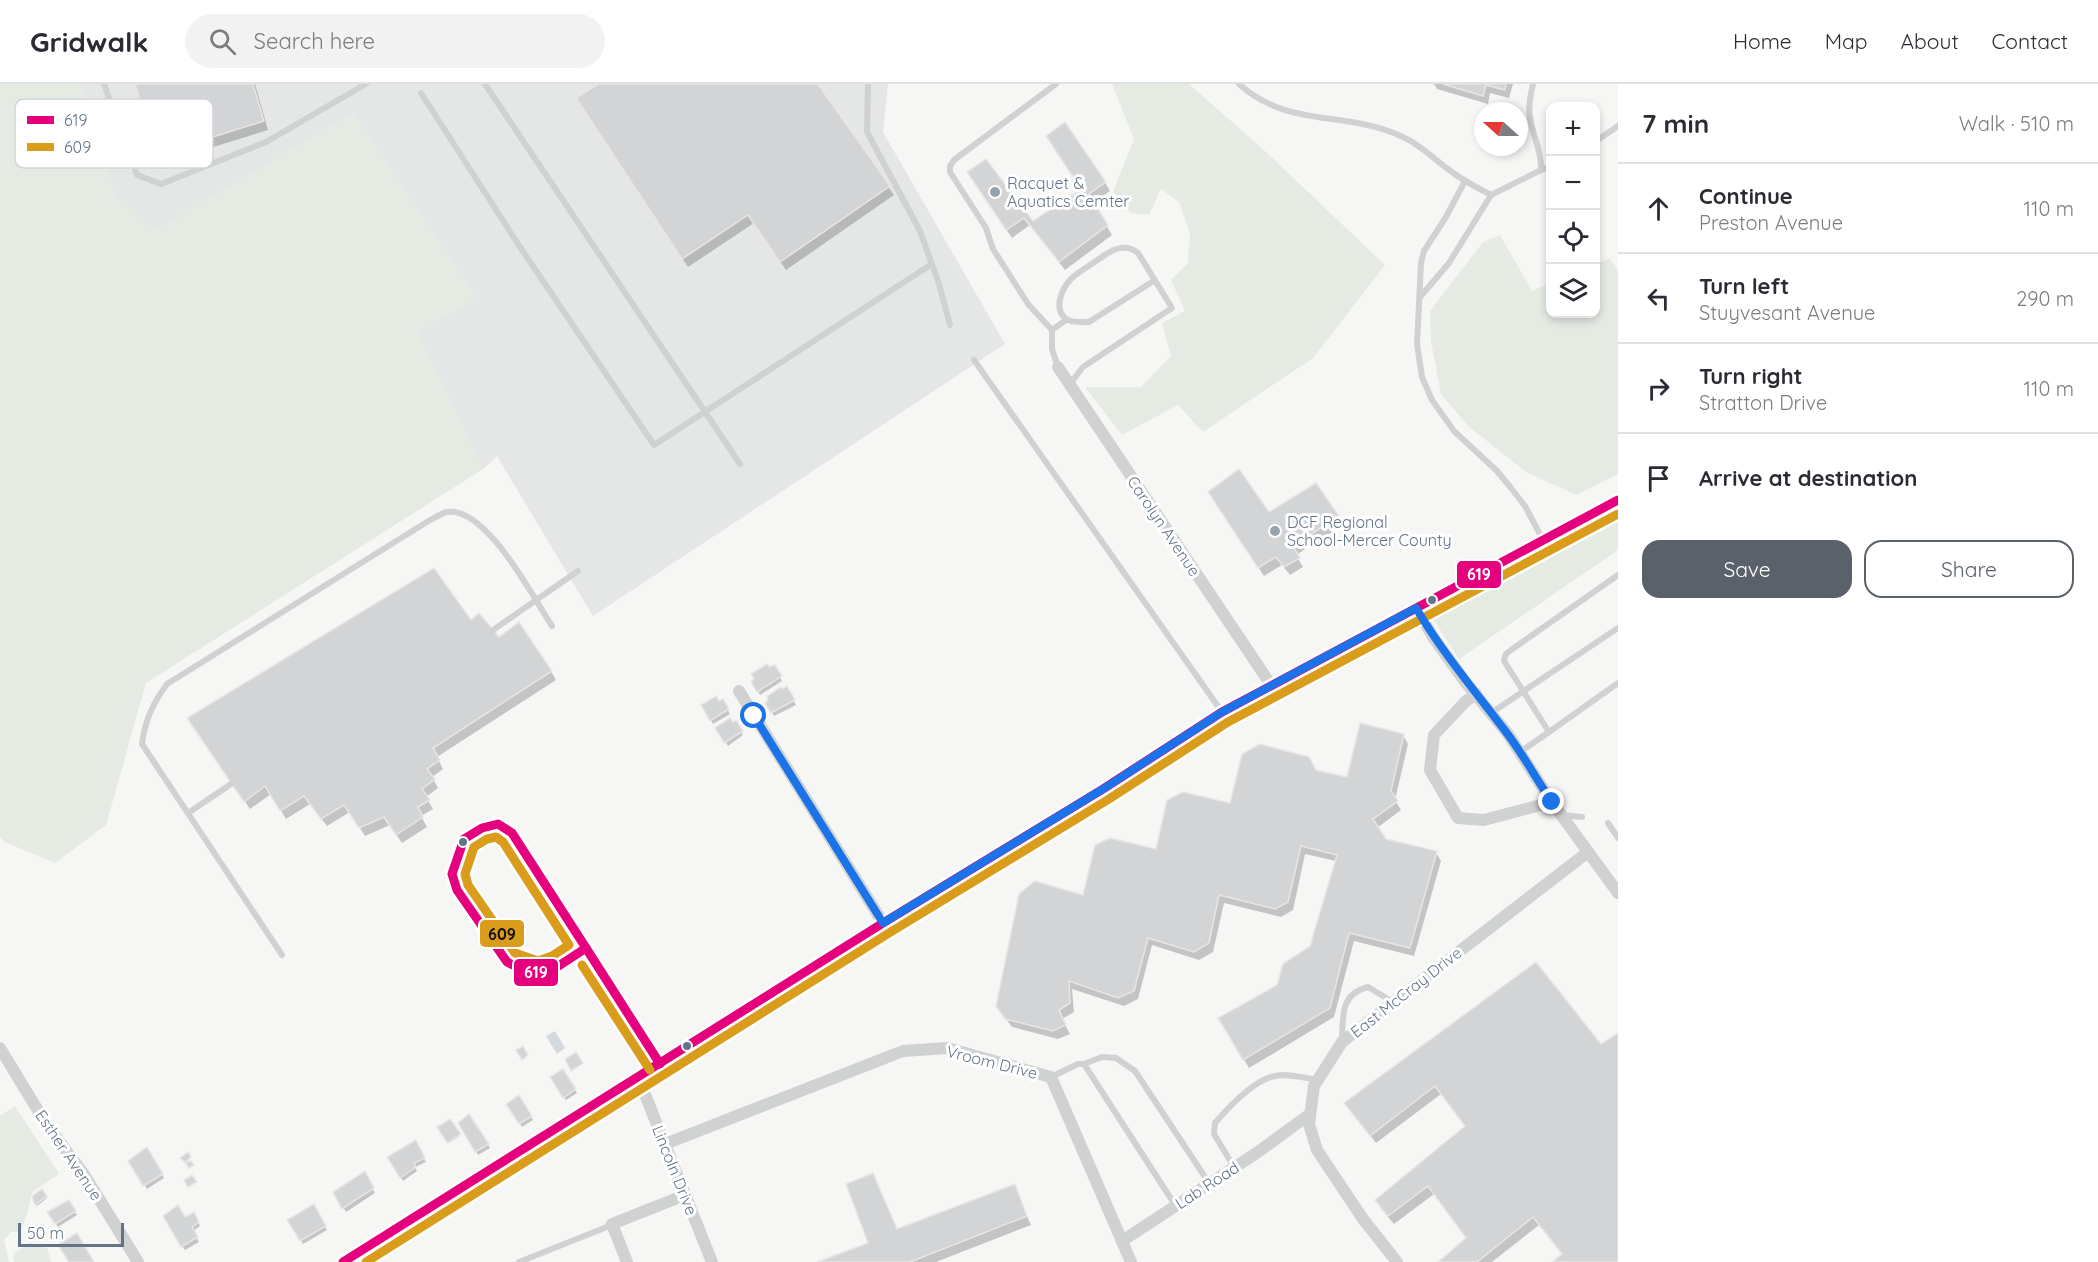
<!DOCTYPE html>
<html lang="en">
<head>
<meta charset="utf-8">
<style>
	body { margin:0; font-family:Quicksand,sans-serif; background:#f2f2f3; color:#2b2b33 }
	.controls { position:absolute; right:18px; top:18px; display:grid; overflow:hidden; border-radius:12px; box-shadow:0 3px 9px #0003 }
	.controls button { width:54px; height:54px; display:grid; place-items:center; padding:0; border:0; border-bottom:2px solid #e1e1e2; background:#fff; color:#2b2b33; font:30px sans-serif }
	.compass { position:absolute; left:1474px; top:18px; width:54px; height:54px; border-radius:50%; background:#fff; box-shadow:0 3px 9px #0003; rotate:291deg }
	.scale { position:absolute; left:18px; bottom:15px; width:106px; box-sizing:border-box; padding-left:6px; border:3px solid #637488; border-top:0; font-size:16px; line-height:21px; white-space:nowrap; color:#637488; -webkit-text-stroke:4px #fff; paint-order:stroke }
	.stop { position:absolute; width:18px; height:18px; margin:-14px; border:4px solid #1a73e8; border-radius:50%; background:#fff }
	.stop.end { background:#1a73e8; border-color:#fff; box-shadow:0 2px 6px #0008 }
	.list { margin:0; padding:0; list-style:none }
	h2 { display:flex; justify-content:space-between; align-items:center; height:78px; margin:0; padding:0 24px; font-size:26px }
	h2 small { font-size:20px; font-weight:400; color:#7c7c81 }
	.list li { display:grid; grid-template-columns:39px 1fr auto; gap:18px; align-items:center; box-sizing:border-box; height:90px; padding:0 24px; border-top:2px solid #e1e1e2 }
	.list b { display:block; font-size:22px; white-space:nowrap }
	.list p { margin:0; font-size:20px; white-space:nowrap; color:#7c7c81 }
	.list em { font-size:20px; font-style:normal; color:#7c7c81 }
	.actions { display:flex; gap:12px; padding:18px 24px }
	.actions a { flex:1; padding:14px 0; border:2px solid #5b616a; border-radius:18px; text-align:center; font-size:21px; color:#5b616a }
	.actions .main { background:#5b616a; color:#fff }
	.icon { flex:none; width:33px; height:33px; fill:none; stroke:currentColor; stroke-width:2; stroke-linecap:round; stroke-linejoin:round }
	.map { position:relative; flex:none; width:1618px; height:1178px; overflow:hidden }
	header { display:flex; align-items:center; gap:36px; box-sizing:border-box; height:84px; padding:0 30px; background:#fff; border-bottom:2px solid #e1e1e2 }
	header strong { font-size:28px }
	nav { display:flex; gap:33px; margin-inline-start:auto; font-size:21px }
	.search { width:420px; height:54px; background:#f2f2f3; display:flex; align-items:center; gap:15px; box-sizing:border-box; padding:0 21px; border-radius:33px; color:#7c7c81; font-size:22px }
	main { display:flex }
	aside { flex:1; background:#fff }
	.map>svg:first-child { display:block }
</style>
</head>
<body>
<header>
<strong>Gridwalk</strong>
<div class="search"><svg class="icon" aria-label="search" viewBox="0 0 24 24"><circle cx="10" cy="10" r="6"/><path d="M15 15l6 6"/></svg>Search here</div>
<nav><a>Home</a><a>Map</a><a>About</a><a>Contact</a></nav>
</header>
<main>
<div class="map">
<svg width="1618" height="1178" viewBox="0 0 1618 1178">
	<rect width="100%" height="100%" fill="#f6f6f5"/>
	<polygon fill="#e5e6e6" points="80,0 888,0 883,48 1005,260 593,532 497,372 483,385 417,248 476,214 353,29 153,148 114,110"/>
	<g fill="#e5eae3">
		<polygon points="0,0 80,0 114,110 153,147 353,29 476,214 417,248 483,385 146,599 106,741 55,779 5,758 0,752"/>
		<polygon points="1112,0 1189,0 1265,67 1385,181 1313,274 1203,348 1178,321 1122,351 1085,303 1141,303 1171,272 1162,239 1185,227 1171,196 1188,179 1190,149 1179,118 1161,105 1149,131 1130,129 1113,108 1134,55"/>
		<polygon points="1500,151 1532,207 1550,199 1550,230 1596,230 1596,180 1610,174 1618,188 1618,390 1576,411 1526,388 1468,342 1441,310 1431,257 1430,227 1483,158"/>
		<polygon points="1618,429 1618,466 1459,575 1432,533"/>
		<polygon points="15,1022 59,1090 32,1108 27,1131 20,1148 11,1148 4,1156 9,1178 0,1178 0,1032"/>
		<polygon points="31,1159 47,1164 51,1178 14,1178 14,1169"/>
	</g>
	<polygon fill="#d3dade" points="555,947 565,964 557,970 546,952"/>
	<g fill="#0003">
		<polygon points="137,0 255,0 268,46 175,75 176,82 165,85 160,76"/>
		<polygon points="600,0 816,0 894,111 786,186 754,139 688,183 583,23"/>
		<polygon points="1434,0 1513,0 1509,14 1490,9 1488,20 1437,5"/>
		<polygon points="974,97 1032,139 1082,106 1105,98 1110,107 1093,119 1112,151 1065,186 1030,141 1012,154"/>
		<polygon points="1315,401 1342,442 1296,471 1303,483 1290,491 1282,481 1264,492 1215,417 1268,430"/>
		<polygon points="470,539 551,587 556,596 437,673 443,685 432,693 438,704 426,713 433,725 421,732 427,743 402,759 390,741 365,752 350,728 327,742 310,720 286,735 271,710 250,725 194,643"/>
		<polygon points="774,583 782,597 760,611 753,598 768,585"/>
		<polygon points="786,604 796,621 774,632 767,619"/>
		<polygon points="723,617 730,630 713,640 703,622"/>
		<polygon points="736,638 743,651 728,662 717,644"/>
		<polygon points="1403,651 1408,660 1395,716 1401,726 1377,744 1385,757 1436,768 1441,777 1414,872 1354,857 1334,933 1249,984 1220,934 1279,902 1311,863 1336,777 1305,770 1293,826 1281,833 1224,819 1213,868 1199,876 1152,861 1138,915 1124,922 1072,905 1074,928 1062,935 1070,950 1058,955 1012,943 1003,931 1084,813 1231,721 1315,688 1348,695"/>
		<polygon points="1618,951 1618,1178 1554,1178 1563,1172 1539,1141 1492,1178 1440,1178 1467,1155 1434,1110 1394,1140 1381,1125 1377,1117 1466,1044 1441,1010 1376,1059 1346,1019 1601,962"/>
		<polygon points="563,987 577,1009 566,1016 552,993"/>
		<polygon points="518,1013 533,1036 522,1043 508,1020"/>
		<polygon points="469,1032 490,1064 478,1071 460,1039"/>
		<polygon points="450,1037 460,1052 449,1059 439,1043"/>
		<polygon points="415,1058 426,1078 415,1083 417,1087 403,1097 389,1073"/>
		<polygon points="147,1065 164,1094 147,1105 130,1077"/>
		<polygon points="364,1089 375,1109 346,1128 335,1109"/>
		<polygon points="873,1091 897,1146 1014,1102 1031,1141 936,1178 821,1178 870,1160"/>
		<polygon points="42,1107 47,1114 37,1122 34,1113"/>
		<polygon points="69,1118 77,1131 58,1143 49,1129"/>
		<polygon points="313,1122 327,1146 303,1160 289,1137"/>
		<polygon points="193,1130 200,1142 193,1147 199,1158 185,1166 165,1133 185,1135"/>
	</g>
	<g fill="#d3d4d5" stroke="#e6e6e4" stroke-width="1.5">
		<polygon points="135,0 253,0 264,37 171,66 172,73 159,77"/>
		<polygon points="598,0 818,0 890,102 780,178 748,131 682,175 576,14"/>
		<polygon points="1443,0 1506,0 1505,6 1486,1 1483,12"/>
		<polygon points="1065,38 1106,98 1089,110 1108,141 1059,178 1024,134 1006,146 967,88 986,75 1033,137 1081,105 1046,52"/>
		<polygon points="1239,385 1269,428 1316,399 1339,432 1293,462 1300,474 1284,483 1276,473 1258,484 1208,408"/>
		<polygon points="434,484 471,536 479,529 499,553 519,538 552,587 433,664 440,676 427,685 435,695 422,705 430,716 418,723 423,733 396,751 384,733 359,744 344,721 321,735 304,712 280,727 265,702 244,718 187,634"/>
		<polygon points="767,580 769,583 775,581 782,592 757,608 751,598 754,595 751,590"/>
		<polygon points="787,602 795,616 771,629 765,619 768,617 767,612 781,603 782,605"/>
		<polygon points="716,612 719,617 723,615 729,625 710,637 701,621"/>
		<polygon points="730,634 733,638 736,636 743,647 724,659 715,644"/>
		<polygon points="1360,639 1404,650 1391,707 1398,717 1373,735 1386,755 1437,767 1410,864 1349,849 1330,924 1243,976 1218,934 1277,901 1283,880 1310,862 1337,771 1301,762 1288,818 1275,825 1219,811 1209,859 1194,868 1148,854 1134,907 1118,914 1069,897 1070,919 1059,926 1066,941 1053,947 1005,935 996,922 1019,810 1035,797 1083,811 1095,761 1110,754 1156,765 1167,716 1183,708 1230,719 1242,670 1260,660 1309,673 1316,686 1347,693"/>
		<polygon points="1536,878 1601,960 1618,949 1618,1178 1552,1178 1562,1170 1533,1133 1477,1178 1438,1178 1466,1154 1428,1102 1388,1132 1375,1116 1465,1042 1435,1002 1370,1052 1344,1019"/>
		<polygon points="523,962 528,971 522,976 516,966"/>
		<polygon points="576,968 583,979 571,987 565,975"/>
		<polygon points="563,985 576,1005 563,1014 550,993"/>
		<polygon points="519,1011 532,1032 519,1040 506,1020"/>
		<polygon points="469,1030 489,1060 475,1068 458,1039"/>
		<polygon points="450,1035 461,1050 447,1059 437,1043"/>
		<polygon points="416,1056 425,1074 414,1079 416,1083 400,1094 387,1073"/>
		<polygon points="147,1063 163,1090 143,1102 128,1077"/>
		<polygon points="188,1068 191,1073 185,1078 180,1074"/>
		<polygon points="191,1077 194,1081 189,1084 185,1078"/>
		<polygon points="365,1087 374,1104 342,1125 333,1108"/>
		<polygon points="873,1089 897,1145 1015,1100 1027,1132 910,1178 817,1178 868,1159 846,1100"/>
		<polygon points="192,1091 197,1098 188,1103 184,1096"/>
		<polygon points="42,1105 47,1112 35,1121 32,1112"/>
		<polygon points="69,1116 76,1127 55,1140 47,1128"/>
		<polygon points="314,1120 326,1142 300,1157 287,1136"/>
		<polygon points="178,1121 185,1133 194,1128 199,1138 192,1143 198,1153 181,1163 163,1132"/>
		<polygon points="77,1149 94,1178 69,1178 58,1161"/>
	</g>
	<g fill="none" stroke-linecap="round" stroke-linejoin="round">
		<g stroke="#d0d1d1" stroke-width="6">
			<polyline points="104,0 137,91 161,100 266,58 366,0"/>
			<polyline points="485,0 740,380"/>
			<polyline points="868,0 867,48 920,147 939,200 950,241"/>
			<polyline points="1056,0 954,76 950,82 950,88 986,144 993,165 1028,220 1052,246 1052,265 1058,283"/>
			<path d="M1239,0C1289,45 1347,26 1403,53C1421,61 1436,77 1452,88C1464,97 1478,104 1491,111"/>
			<polyline points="421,9 518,160 654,361 932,180"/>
			<polyline points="1596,57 1618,42"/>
			<polyline points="1541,86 1550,82"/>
			<polyline points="1465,97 1446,133 1424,167 1421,179 1417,260 1422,293 1432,316 1454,347 1497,387 1511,404 1525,422 1543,456"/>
			<path d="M1491,111L1541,86C1542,68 1533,52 1530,34C1528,22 1530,12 1533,0"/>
			<polyline points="1421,212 1449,179 1491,111"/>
			<polyline points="1052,246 1066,236"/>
			<polyline points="974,276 1222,628"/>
			<path d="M1070,300L1083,283L1172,224L1138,169C1133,165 1128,163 1121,164C1111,165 1104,172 1096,177C1089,182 1080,187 1073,193C1063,202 1052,224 1066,235C1072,239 1082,238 1089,238L1155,196"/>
			<polyline points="1618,491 1511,566 1506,570 1504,577 1549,648 1618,599"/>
			<polyline points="493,546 578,487"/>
			<polyline points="1491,629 1618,544"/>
			<polyline points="1520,668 1549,648"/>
			<polyline points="188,729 231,700"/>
			<polyline points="1562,731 1582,733"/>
			<polyline points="1608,739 1618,754"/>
			<polyline points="586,864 557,883 538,889 521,885 507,878 457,806 452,790 464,755 482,744 498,740 512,749 660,980"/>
			<path d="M282,871L142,660C145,636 153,619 167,600L430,436C435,434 441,429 447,428C486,422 533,513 552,542"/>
			<path d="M1342,957C1343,932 1340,910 1368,903L1393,918"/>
			<polyline points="1084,980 1102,973 1116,974 1135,987 1209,1099"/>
			<polyline points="1051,993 1078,980 1084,980 1175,1121"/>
			<path d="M1234,1083L1214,1050L1215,1039C1228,1024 1254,996 1275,992C1288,989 1304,994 1318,996"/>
			<polyline points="519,1178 612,1141"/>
		</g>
		<g stroke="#d0d1d1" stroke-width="12">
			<polyline points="1058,283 1271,601"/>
			<polyline points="1416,524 1433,553 1466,599 1508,650 1551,717 1618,809"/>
			<polyline points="739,607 883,839"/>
			<polyline points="1476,610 1465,618 1434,651 1430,686 1458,734 1484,736 1552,718"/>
			<polyline points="0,964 45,1038 83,1089 138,1178"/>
			<polyline points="638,993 712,1178"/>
			<polyline points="665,1060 903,967 947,964 1051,993 1131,1178"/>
			<polyline points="1122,1157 1258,1068 1310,1030"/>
			<polyline points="343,1178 883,839 1103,705 1222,628 1618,416"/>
			<polyline points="627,1178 612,1140 685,1111"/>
			<polyline points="1397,1178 1363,1135 1317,1066 1309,1040 1314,1002 1342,958 1588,768"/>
		</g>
		<defs>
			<g id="bus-1">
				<polygon points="498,740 512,749 586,864 557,883 538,889 521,885 507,878 457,806 452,790 464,755 482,744"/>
				<polyline points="586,864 660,980"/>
				<polyline points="343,1178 883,839 1103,705 1222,628 1618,416"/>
			</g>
			<g id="bus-2">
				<polygon points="496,753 503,758 569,861 552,872 538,877 515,869 468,801 465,790 474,763 487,755"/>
				<polyline points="582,881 650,986"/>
				<polyline points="366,1178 889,849 1109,715 1228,638 1618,430"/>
			</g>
		</defs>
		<use href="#bus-1" stroke="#fff" stroke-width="14"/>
		<use href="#bus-2" stroke="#fff" stroke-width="14"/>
		<use href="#bus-1" stroke="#e5007d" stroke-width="9"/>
		<use href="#bus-2" stroke="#d99c1b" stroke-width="9"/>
	</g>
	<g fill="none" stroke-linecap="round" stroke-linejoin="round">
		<path stroke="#1a73e8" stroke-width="8" d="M754,632L883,839L1103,705L1222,628L1416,524C1442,568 1475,607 1506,648C1523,670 1536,695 1552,718"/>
	</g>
	<g fill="#96a2ae" stroke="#fff" stroke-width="2">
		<circle cx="995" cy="108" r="6"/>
		<circle cx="1275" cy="447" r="6"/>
	</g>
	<g fill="#637488" stroke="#fff" stroke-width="2">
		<circle cx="1432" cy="516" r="5"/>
		<circle cx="463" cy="758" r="5"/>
		<circle cx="687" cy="962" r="5"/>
	</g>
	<g text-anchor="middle" stroke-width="6" stroke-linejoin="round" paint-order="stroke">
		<g font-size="16" fill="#637488" stroke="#fff" text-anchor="start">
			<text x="1007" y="105">Racquet &amp;<tspan x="1007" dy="18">Aquatics Cemter</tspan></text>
			<text x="1287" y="444">DCF Regional<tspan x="1287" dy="18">School-Mercer County</tspan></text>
		</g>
		<g font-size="16" fill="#637488" stroke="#fff">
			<text transform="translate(1164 442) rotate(56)" y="6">Carolyn Avenue</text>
			<text transform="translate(1406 908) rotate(-38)" y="6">East McCray Drive</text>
			<text transform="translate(992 978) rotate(14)" y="6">Vroom Drive</text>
			<text transform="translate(69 1071) rotate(56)" y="6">Esther Avenue</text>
			<text transform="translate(675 1086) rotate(68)" y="6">Lincoln Drive</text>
			<text transform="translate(1207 1101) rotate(-33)" y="6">Lab Road</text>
		</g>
	</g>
	<rect x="15" y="15" width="198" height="69" rx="9" fill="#fff" stroke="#d0d5db" stroke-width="1.5"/>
	<rect x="27" y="32" width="27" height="8" fill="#e5007d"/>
	<rect x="27" y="59" width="27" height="8" fill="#d99c1b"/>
	<g font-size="16" fill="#637488">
		<text x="64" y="42">619</text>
		<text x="64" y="69">609</text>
	</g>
	<g stroke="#fff" stroke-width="2">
		<rect x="1456" y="476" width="46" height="29" rx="6" fill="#e5007d"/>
		<rect x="479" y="835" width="46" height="29" rx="6" fill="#d99c1b"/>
		<rect x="513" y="874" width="46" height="29" rx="6" fill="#e5007d"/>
	</g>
	<g font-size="16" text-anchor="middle" font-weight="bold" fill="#fff">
		<text x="1479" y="496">619</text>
		<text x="536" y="894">619</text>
	</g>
	<g font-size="16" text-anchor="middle" font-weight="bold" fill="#111">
		<text x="502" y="856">609</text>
	</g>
</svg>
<div class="controls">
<button>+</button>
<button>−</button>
<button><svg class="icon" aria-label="locate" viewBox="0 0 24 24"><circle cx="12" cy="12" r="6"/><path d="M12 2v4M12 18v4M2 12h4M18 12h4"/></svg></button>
<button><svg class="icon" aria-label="layers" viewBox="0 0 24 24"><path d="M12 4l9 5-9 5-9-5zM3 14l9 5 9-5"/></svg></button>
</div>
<svg class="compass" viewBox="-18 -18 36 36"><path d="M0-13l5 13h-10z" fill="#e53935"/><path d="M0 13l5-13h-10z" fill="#7c7c81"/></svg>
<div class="scale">50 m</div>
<div class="stop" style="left:754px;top:632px"></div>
<div class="stop end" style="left:1552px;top:718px"></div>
</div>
<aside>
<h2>7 min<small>Walk · 510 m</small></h2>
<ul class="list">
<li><svg class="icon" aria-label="ahead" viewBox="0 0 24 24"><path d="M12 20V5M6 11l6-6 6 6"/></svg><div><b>Continue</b><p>Preston Avenue</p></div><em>110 m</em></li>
<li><svg class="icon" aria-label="left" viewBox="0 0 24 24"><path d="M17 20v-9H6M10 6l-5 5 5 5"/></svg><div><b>Turn left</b><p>Stuyvesant Avenue</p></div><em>290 m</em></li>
<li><svg class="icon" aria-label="right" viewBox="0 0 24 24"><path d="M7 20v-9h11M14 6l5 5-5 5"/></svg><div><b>Turn right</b><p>Stratton Drive</p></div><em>110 m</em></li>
<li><svg class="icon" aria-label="arrive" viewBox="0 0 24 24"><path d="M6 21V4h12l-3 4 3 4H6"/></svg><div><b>Arrive at destination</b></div></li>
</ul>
<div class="actions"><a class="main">Save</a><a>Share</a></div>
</aside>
</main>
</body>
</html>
